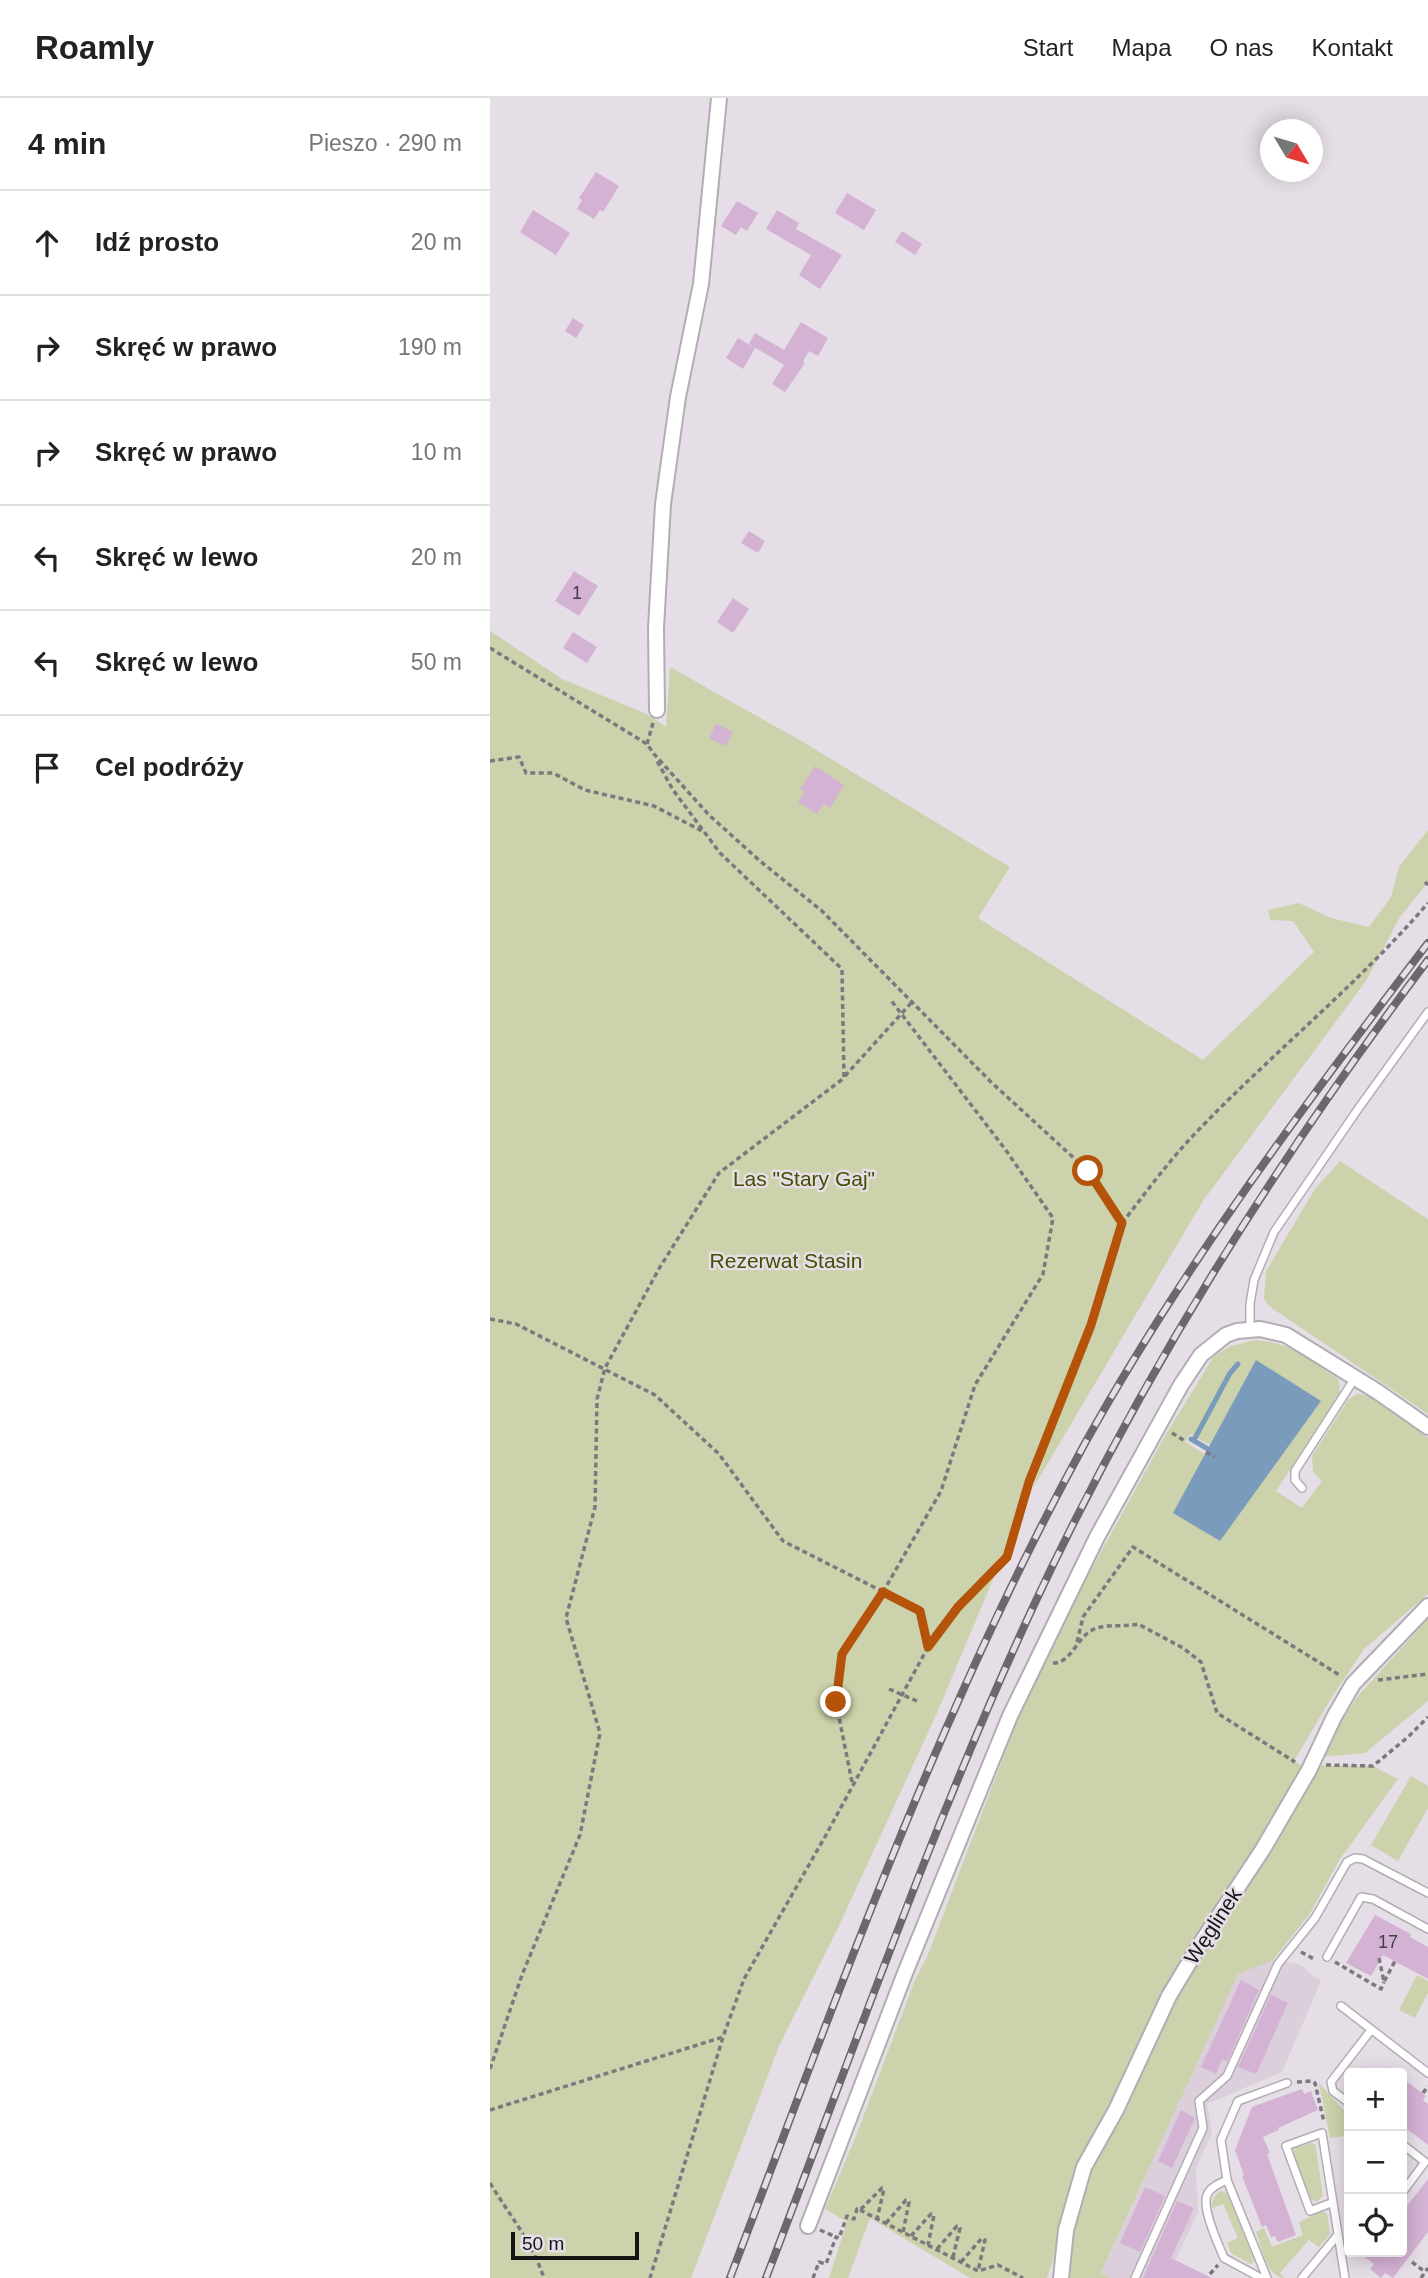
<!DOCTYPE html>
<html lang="pl">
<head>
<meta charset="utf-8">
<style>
	body { margin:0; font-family:Arial,sans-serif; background:#f6f6f6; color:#222 }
	.controls { position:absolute; right:21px; bottom:21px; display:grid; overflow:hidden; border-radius:7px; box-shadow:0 4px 18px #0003 }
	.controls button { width:63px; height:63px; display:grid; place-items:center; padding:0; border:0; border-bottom:2px solid #e0e0e0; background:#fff; color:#222; font:35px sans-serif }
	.compass { position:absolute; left:770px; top:21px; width:63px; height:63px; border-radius:50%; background:#fff; box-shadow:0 4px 18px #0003; rotate:128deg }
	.scale { position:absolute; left:21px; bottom:18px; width:128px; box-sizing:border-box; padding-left:7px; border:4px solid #161417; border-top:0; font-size:19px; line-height:24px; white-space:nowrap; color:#161417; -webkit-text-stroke:5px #e6dee6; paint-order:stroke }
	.stop { position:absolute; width:21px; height:21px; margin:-16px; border:5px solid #b45309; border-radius:50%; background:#fff }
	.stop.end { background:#b45309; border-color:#fff; box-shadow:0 2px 7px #0008 }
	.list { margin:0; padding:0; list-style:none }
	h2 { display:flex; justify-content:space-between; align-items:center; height:91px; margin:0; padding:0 28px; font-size:30px }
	h2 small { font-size:23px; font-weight:400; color:#767676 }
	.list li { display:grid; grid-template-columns:46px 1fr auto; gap:21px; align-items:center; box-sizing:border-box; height:105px; padding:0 28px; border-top:2px solid #e0e0e0 }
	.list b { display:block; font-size:26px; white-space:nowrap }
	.list em { font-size:23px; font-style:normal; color:#767676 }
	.icon { flex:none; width:38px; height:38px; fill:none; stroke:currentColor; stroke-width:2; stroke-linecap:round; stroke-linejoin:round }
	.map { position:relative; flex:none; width:938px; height:2180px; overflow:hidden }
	header { display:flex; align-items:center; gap:42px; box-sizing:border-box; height:98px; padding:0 35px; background:#fff; border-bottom:2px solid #e0e0e0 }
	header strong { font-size:33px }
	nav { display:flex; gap:38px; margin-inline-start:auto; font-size:24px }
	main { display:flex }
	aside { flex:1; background:#fff }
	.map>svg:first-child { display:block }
</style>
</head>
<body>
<header>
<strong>Roamly</strong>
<nav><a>Start</a><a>Mapa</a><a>O nas</a><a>Kontakt</a></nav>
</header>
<main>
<aside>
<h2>4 min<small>Pieszo · 290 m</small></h2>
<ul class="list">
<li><svg class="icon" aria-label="ahead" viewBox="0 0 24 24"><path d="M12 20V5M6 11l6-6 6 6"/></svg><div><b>Idź prosto</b></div><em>20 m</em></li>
<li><svg class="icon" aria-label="right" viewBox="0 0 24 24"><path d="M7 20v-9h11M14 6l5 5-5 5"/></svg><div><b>Skręć w prawo</b></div><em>190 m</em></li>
<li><svg class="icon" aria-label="right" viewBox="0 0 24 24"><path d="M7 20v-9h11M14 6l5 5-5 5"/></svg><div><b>Skręć w prawo</b></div><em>10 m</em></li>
<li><svg class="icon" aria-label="left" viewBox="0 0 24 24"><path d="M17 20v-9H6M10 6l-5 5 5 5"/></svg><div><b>Skręć w lewo</b></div><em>20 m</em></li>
<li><svg class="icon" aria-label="left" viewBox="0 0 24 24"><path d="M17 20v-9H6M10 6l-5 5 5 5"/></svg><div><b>Skręć w lewo</b></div><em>50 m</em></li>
<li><svg class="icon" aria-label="arrive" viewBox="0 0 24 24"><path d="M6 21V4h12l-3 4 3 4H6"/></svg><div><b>Cel podróży</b></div></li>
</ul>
</aside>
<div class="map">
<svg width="938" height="2180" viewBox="0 0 938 2180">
	<rect width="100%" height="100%" fill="#e6dee6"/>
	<polygon fill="#dccfdc" points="783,1862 809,1866 831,1883 792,1974 717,2006 722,2035 706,2071 708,2114 677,2180 620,2180 611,2176 748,1875"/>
	<g fill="#ccd2ab" fill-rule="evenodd">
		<polygon points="0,533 72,581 157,616 176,629 180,569 313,644 520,769 488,820 713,962 824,854 803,823 780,822 778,812 809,805 841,820 879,829 901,799 909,769 938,732 938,784 910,819 876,883 713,1103 542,1392 555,1357 447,1615 348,1830 289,1948 201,2180 0,2180"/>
		<polygon points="850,1063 938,1121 938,1316 779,1208 774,1201 776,1173 825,1091"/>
		<path d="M765,1242C803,1245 817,1260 848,1281L850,1288L849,1296L786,1393L812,1410L832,1383L823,1374L822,1358L858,1302C861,1300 864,1297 868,1296C883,1295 925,1330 938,1340V1496L874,1551L840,1602L804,1663L819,1672L822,1667L883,1668L908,1681L850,1761L819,1817L783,1862L748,1876L611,2175L620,2180H575L592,2074L557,2180H480L380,2120L358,2180H339L357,2124L335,2111L366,2038L425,1882L437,1859L534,1605L580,1510L675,1338L724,1258L741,1248ZM766,1262L683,1415L715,1356L695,1344L700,1336L720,1347Z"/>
		<polygon points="938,1521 938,1603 875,1655 829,1659 867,1599"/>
		<polygon points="921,1678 938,1688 938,1710 908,1763 881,1747"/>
		<polygon points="927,1877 938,1883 938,1895 925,1920 909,1912"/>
		<polygon points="829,1985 859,2018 859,2068 854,2038 840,2040"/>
		<polygon points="821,2045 825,2046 826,2051 833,2098 826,2104 821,2101 802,2054 805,2050"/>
		<path d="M731,2093L737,2095L764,2162L761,2166L741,2155L737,2145L748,2140L733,2106L722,2110C721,2103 725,2096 731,2093Z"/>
		<path d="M832,2113L837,2116L840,2136L829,2149L819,2142L790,2175L795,2180C776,2179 772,2149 766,2134L774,2130L782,2149L813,2137L809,2124Z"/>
	</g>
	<polygon fill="#7a9bbb" points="766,1262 831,1303 730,1443 683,1415"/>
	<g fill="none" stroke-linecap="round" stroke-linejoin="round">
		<g stroke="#7a9bbb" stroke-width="5">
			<polyline points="701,1341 718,1351"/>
			<polyline points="704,1342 740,1275 748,1266"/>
		</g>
	</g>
	<g fill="#d4b2d4">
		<polygon points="106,74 129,88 113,114 110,112 104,121 87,111 92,102 89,100"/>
		<polygon points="357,95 386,112 374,132 345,115"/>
		<polygon points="247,103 268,115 257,133 251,129 246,137 231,128"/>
		<polygon points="43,112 80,135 66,157 30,134"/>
		<polygon points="287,112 309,125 306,131 352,157 330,191 309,177 321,157 276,131"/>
		<polygon points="412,133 432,146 425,157 405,144"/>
		<polygon points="83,220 94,227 86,240 75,233"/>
		<polygon points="311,224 338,240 328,258 319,253 313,264 315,265 295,294 282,286 294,267 259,246 265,235 294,252"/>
		<polygon points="248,240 265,250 253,271 236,260"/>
		<polygon points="259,433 275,443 268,455 251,445"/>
		<polygon points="84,473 108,488 89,518 65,503"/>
		<polygon points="243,500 259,511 243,535 227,524"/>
		<polygon points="83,534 107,549 97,565 73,550"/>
		<polygon points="226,626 243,634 236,648 219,640"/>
		<polygon points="325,668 354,687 340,710 333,706 327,716 308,704 314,694 310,691"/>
		<polygon points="885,1817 921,1836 920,1839 938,1849 938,1881 893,1857 881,1878 856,1865"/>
		<polygon points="751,1882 769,1892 737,1964 732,1961 726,1976 711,1969"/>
		<polygon points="781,1897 798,1905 766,1976 748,1969"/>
		<polygon points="912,1980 936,1998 933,2002 938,2006 938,2047 912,2027"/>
		<polygon points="812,1991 814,1996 821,1993 828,2012 788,2030 789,2032 773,2039 780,2055 777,2056 806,2137 788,2144 785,2138 781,2139 776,2127 772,2129 752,2078 754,2077 745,2052 762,2009"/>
		<polygon points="691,2012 705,2020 682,2070 668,2063"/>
		<polygon points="938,2081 938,2134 903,2180 895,2175 891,2180 880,2171 884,2166 868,2154 912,2154 912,2114"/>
		<polygon points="655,2089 675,2098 650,2154 630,2145"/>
		<polygon points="687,2103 704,2110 681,2160 722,2180 653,2180"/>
	</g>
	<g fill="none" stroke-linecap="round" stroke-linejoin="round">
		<defs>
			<g id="lane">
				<polyline points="760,1232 760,1206 764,1182 784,1134 868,1011 938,914"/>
				<polyline points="812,1390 805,1382 805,1373 865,1280"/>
				<polyline points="837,1859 871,1799 883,1801 938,1831"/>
				<polyline points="851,1908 938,1975"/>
				<polyline points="859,2005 843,1993 841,1984 881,1932"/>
				<polyline points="912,2046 935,2064 912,2095"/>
				<path d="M737,2082C730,2085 722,2088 718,2095C710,2108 728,2145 734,2160L771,2180"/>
				<polyline points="841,2105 820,2113 796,2048 832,2035 855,2180"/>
				<polyline points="645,2180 713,2030 709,2003 737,1978 788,1866 825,1820 857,1764 865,1760 873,1761 938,1795"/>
				<polyline points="777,2180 737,2082 731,2042 748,2003 797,1985"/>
				<polyline points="812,2180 847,2138"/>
			</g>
			<g id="street">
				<polyline points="167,612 166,530 173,406 188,299 211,186 229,0"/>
				<polyline points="318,2128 415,1875 520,1618 607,1439 691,1287 711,1257 736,1237 747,1233 770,1231 796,1237 888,1294 938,1329"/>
				<polyline points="571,2180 576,2132 594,2069 626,2012 679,1898 709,1848 773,1751 819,1672 844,1619 863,1586 938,1508"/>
			</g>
		</defs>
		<use href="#lane" stroke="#b4acb4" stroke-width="10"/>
		<use href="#street" stroke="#b4acb4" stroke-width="18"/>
		<g stroke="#7d787e" stroke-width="3.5" stroke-dasharray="5 3.5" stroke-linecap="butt">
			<polyline points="0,550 157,646 164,656 219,717 270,763 332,813 501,984 598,1073 632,1125 601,1227 539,1384 517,1459 468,1509 438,1549 336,1737 254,1881 233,1939 160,2180"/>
			<polyline points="157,646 163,625"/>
			<polyline points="0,663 29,659 36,675 63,675 95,692 164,708 212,733"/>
			<polyline points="935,784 938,787"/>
			<polyline points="355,978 422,904"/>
			<path d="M632,1125C654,1097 675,1068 699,1042C776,960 865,890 938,805"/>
			<polyline points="0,1221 26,1226 165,1297 229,1356 293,1443 431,1513 438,1549"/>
			<polyline points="682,1335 695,1343"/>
			<polyline points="716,1354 725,1359"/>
			<polyline points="587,1544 593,1519 643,1449 851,1578"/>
			<path d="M563,1565C579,1566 587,1542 599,1534C613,1524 632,1530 648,1526L693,1550L711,1564L727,1615L805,1664"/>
			<polyline points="888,1582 938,1576"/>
			<polyline points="399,1591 427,1603"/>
			<polyline points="836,1667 883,1668 918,1639 938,1619"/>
			<polyline points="362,1684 346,1604 352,1556 393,1494 451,1393 485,1287 553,1176 563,1120 515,1051 400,901"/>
			<polyline points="811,1854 826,1862"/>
			<polyline points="889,1860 894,1884 905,1863"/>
			<polyline points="845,1864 891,1891 894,1884"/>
			<polyline points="0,1971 32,1877 90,1737 110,1635 76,1520 105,1409 107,1301 115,1270 170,1169 229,1075 354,980 352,871 230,755 183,692 166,661"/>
			<polyline points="807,1984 822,1983 825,1985 834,2024"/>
			<polyline points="933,1995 938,1988"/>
			<polyline points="0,2012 233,1939"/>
			<path d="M0,2085C20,2118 41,2142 54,2180"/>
			<polyline points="370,2112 488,2173 508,2167 533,2180"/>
			<polyline points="396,2125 416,2102 419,2104 413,2134"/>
			<polyline points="330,2132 346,2139"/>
			<polyline points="421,2138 441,2116 444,2117 438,2147"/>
			<polyline points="447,2151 467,2128 470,2130 463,2159"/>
			<polyline points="471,2164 492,2140 495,2142 488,2173"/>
			<polyline points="922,2164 935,2174"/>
			<polyline points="720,2176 728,2167"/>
			<polyline points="323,2180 329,2164 336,2166 346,2139 349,2140 357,2118 364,2121 367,2111 370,2112 392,2090 394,2091 387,2121"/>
			<polyline points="931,2180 938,2170"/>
		</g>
		<use href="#lane" stroke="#fff" stroke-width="7"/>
		<use href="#street" stroke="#fff" stroke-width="14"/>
		<defs>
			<g id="rail">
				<path d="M240,2180C347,1898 449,1612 594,1347C693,1168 815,1006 938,845"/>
				<path d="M276,2180C362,1956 442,1727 543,1509C650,1279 785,1064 938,862"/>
			</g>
		</defs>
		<use href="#rail" stroke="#6c676c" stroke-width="8"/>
		<use href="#rail" stroke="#e6dee6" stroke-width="5" stroke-dasharray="16" stroke-linecap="butt"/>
	</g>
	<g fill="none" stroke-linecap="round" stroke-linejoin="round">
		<polyline stroke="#b45309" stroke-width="9" points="346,1604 352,1556 393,1494 430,1513 438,1549 468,1509 517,1459 539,1384 601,1227 632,1125 598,1073"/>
	</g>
	<g text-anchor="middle" stroke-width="5" stroke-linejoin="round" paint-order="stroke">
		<g font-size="18" fill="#463c46">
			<text x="87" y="501">1</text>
			<text x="898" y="1850">17</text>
		</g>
		<g font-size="21" fill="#474d01" stroke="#e6dee6">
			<text x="314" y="1088">Las "Stary Gaj"</text>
			<text x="296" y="1170">Rezerwat Stasin</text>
		</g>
		<g font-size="21" fill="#161417" stroke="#e6dee6">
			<text transform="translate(723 1828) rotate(-57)" y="7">Węglinek</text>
		</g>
	</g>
</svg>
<div class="controls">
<button>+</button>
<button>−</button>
<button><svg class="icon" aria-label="locate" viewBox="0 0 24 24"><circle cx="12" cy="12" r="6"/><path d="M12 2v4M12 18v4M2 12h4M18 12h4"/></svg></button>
</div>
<svg class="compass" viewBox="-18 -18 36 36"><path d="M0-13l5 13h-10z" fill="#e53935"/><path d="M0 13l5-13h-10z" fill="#767676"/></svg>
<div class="scale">50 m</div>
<div class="stop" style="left:598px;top:1073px"></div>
<div class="stop end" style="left:346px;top:1604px"></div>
</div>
</main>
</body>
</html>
